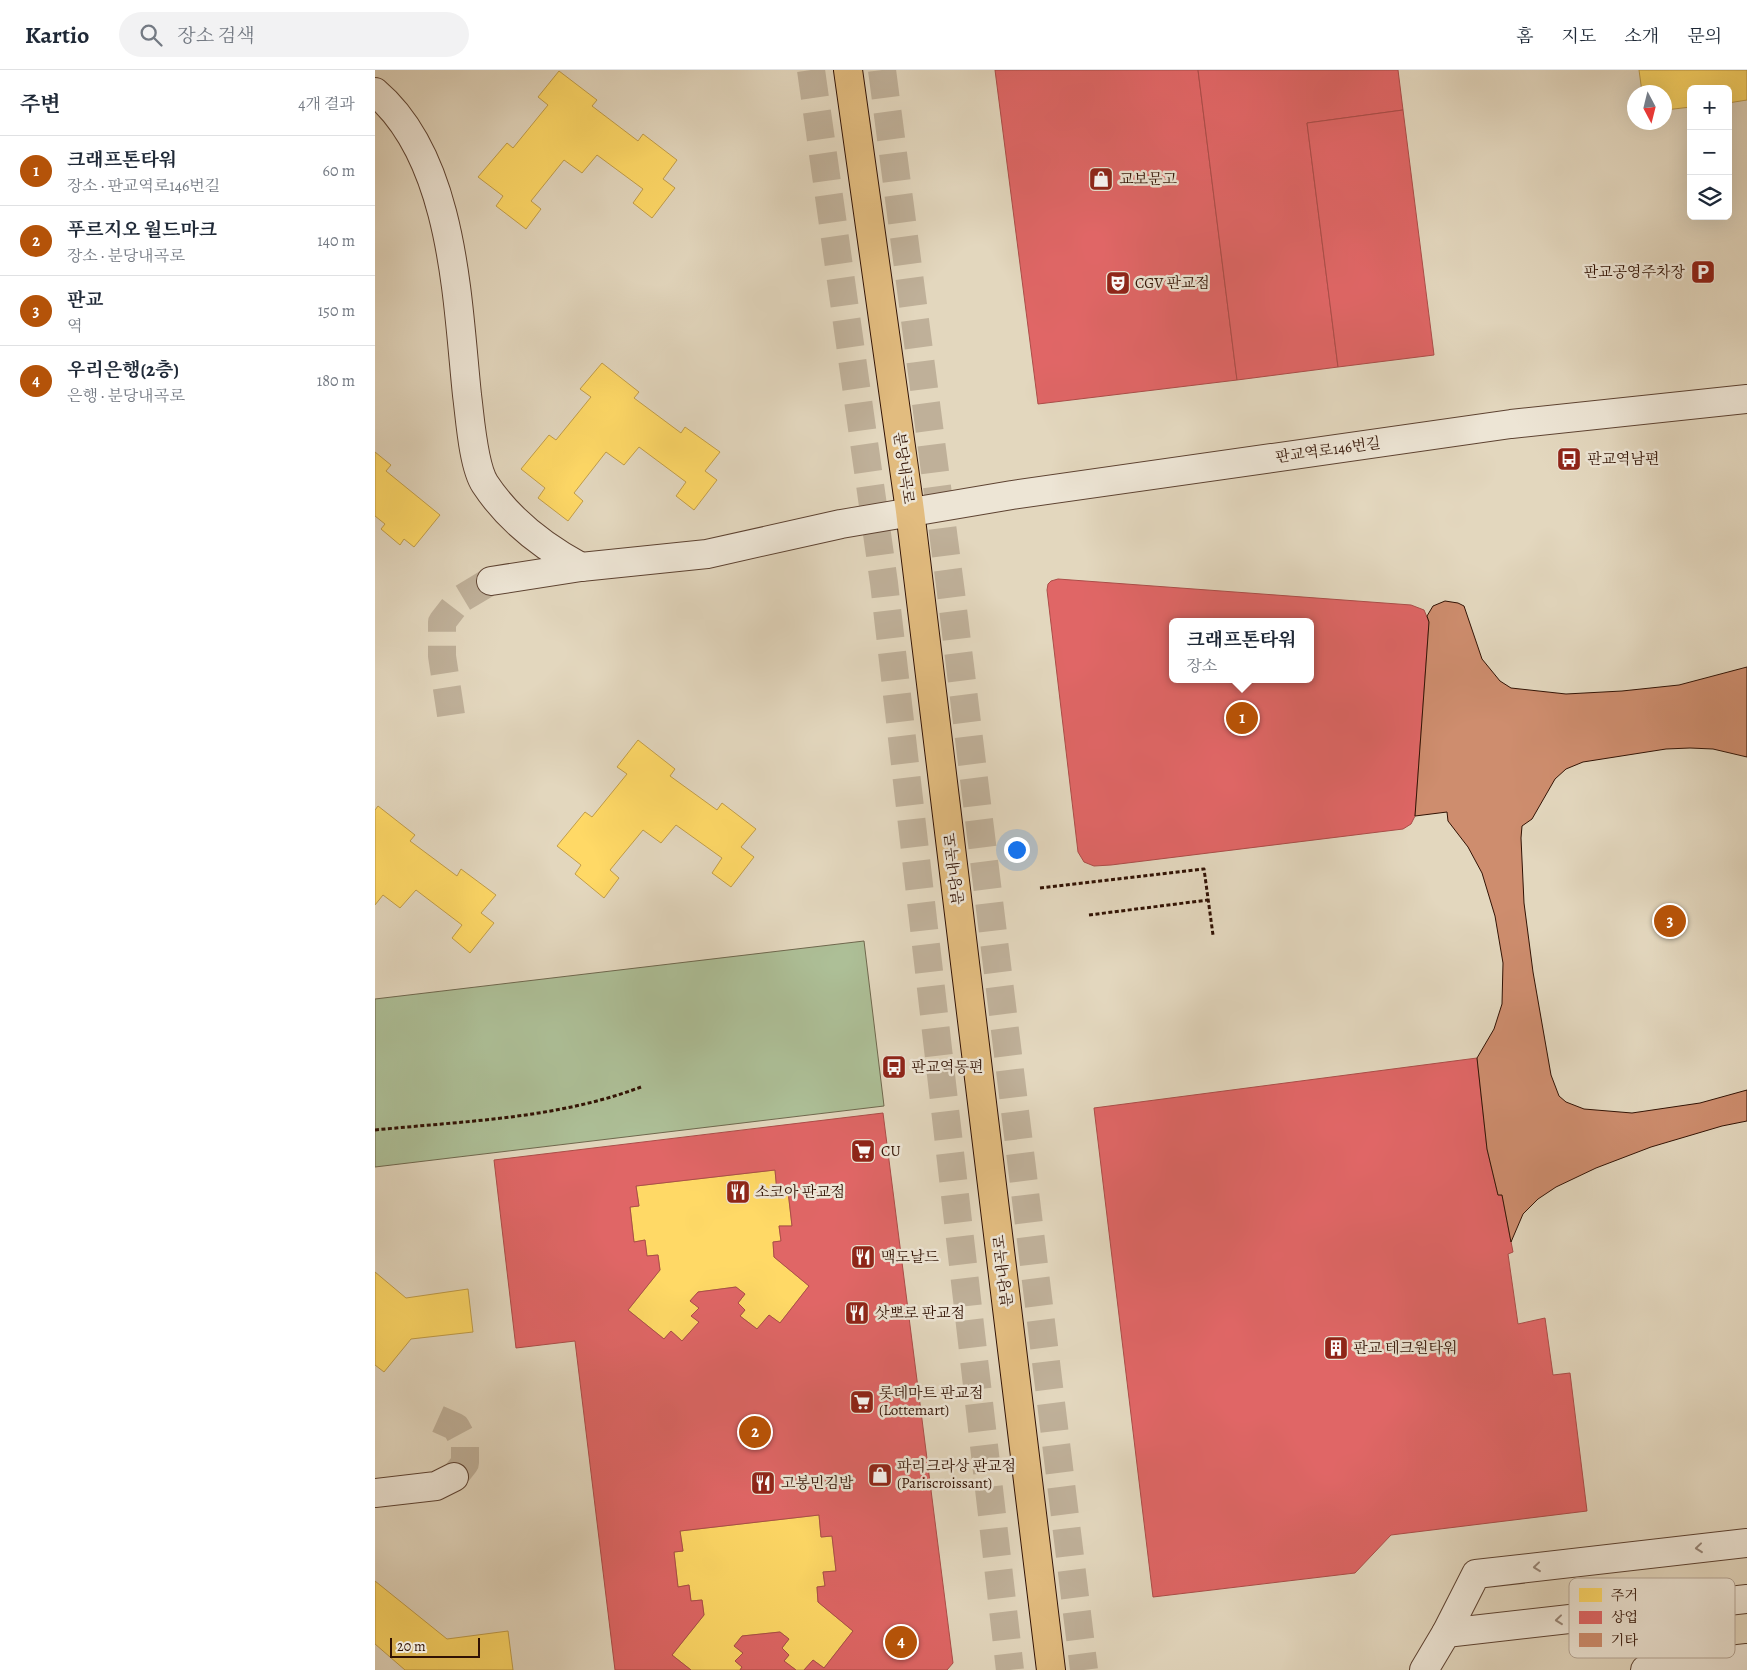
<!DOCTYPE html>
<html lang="ko">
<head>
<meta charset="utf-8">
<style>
	body { margin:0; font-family:Alegreya,"Noto Serif KR",serif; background:#f2f2f3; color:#1f2937 }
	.controls { position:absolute; right:15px; top:15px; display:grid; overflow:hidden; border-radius:8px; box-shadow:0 5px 20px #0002 }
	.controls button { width:45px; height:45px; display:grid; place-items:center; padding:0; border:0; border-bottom:1px solid #e0e1e3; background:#fff; color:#1f2937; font:25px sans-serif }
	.compass { position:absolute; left:1252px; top:15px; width:45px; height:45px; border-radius:50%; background:#fff; box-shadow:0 5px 20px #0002; rotate:173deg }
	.scale { position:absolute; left:15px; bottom:12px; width:90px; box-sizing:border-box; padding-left:5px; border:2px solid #311204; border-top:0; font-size:14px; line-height:18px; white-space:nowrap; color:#311204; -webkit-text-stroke:4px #ede5d5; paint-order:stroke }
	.you { position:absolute; left:641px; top:779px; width:18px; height:18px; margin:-12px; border:4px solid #fff; border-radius:50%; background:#1a73e8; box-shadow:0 0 0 8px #1a73e833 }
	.badge { display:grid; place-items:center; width:32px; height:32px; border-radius:50%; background:#b45309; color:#fff; font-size:16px; font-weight:700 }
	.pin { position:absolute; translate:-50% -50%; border:2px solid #fff; box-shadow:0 1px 5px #0006 }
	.popup { position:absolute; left:794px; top:548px; width:145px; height:65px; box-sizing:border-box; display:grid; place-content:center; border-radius:8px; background:#fff; filter:drop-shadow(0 1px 4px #0005); font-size:16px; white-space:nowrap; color:#747a83 }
	.popup b { font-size:19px; color:#1f2937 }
	.popup::after { content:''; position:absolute; left:50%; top:100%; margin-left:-10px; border:10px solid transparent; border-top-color:#fff }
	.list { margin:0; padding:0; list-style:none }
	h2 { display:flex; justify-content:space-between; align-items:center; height:65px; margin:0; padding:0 20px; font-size:21px }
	h2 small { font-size:16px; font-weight:400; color:#747a83 }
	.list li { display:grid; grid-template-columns:32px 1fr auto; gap:15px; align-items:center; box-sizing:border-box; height:70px; padding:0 20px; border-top:1px solid #e0e1e3 }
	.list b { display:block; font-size:19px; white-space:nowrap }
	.list p { margin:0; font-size:16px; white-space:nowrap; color:#747a83 }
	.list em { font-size:16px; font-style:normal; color:#747a83 }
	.icon { flex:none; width:28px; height:28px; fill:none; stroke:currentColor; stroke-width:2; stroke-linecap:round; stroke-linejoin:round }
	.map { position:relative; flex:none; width:1372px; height:1600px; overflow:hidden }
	header { display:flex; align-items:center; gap:30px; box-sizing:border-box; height:70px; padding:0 25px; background:#fff; border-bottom:1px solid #e0e1e3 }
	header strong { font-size:24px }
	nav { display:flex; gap:28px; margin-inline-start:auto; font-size:18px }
	.search { width:350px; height:45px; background:#f2f2f3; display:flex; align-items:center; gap:12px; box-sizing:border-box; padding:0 18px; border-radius:28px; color:#747a83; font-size:19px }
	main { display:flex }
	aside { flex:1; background:#fff }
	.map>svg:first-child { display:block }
</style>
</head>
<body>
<header>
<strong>Kartio</strong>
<div class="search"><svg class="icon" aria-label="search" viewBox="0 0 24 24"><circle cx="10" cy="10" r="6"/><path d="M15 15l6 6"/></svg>장소 검색</div>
<nav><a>홈</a><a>지도</a><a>소개</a><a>문의</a></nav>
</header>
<main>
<aside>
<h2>주변<small>4개 결과</small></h2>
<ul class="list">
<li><span class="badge">1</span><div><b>크래프톤타워</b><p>장소 · 판교역로146번길</p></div><em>60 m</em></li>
<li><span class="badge">2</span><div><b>푸르지오 월드마크</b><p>장소 · 분당내곡로</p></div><em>140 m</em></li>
<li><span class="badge">3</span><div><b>판교</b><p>역</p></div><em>150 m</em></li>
<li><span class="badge">4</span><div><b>우리은행(2층)</b><p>은행 · 분당내곡로</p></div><em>180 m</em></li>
</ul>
</aside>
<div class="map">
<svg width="1372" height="1600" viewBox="0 0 1372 1600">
	<rect width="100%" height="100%" fill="#e3d7be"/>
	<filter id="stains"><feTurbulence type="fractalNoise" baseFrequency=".004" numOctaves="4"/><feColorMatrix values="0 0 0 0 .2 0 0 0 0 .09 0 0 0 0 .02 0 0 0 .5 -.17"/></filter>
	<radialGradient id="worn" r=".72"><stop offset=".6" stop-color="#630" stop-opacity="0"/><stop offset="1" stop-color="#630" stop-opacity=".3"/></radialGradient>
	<polygon fill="#adbf97" stroke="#6f684e" points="489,871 509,1036 0,1097 0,929"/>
	<g fill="#ffd966" stroke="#c19d49">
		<polygon points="1264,0 1372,0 1372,30 1353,33 1353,19 1316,19 1316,37 1290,40 1290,22 1267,22"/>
		<polygon points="184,1 222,30 217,36 263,71 268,64 302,90 288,109 300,118 277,148 258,133 268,119 222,85 207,103 189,90 156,131 166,139 151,159 121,136 128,126 103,107 132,73 138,78 173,35 163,27"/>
		<polygon points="227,293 264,322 259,328 306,363 310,357 345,382 330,401 342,410 319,440 301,426 311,412 264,377 249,395 231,382 199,423 208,431 193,451 163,428 170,418 146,399 174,365 181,370 216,327 205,319"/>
		<polygon points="0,382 16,395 11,401 65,445 39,477 29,469 25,475 6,459 10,454 0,446"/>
		<polygon points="263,670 300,699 295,706 342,740 347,733 381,759 366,777 379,787 356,817 337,803 347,788 301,755 286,773 268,760 235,800 244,808 229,828 200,804 206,795 182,776 210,742 217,747 252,704 242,697"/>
		<polygon points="3,736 40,765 35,771 82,806 86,799 121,825 106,843 119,853 95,883 77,868 87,855 41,820 25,838 8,825 0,835 0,740"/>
		<polygon points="400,1100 402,1122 413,1121 417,1156 404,1156 406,1171 398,1172 399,1187 434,1216 405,1253 394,1245 382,1259 365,1246 370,1240 363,1233 370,1224 361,1217 323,1222 315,1231 324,1238 316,1246 324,1252 307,1271 296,1261 289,1269 253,1240 285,1200 283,1185 272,1186 270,1170 259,1172 255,1137 264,1136 261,1116"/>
		<polygon points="0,1202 31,1228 93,1219 98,1262 36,1269 9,1302 0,1295"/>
		<polygon points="444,1445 446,1467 457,1466 461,1501 448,1502 450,1516 442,1517 443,1532 478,1561 449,1598 438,1590 429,1600 421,1600 409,1591 414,1585 407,1578 414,1569 405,1562 367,1566 359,1576 368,1583 360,1591 367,1597 365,1600 316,1600 297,1585 329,1545 327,1530 316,1531 314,1515 303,1517 299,1482 308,1481 305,1461"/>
		<polygon points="0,1511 72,1569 133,1561 138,1600 30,1600 0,1574"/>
	</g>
	<g fill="#e06666" stroke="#ac4d49" fill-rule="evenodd">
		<polygon points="620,0 823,0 862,310 663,334"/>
		<polygon points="823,0 1023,0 1028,40 932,53 963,297 862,310"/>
		<polygon points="1028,40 1059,285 963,297 932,53"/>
		<path d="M683,509L1036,535L1049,540L1054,552L1040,746L1036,754L1028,759L736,795L719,796L709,792L703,782L672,520L673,514L676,511ZM798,552H936V609H798Z"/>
		<polygon points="1102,988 1112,1079 1123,1125 1127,1125 1138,1182 1133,1184 1143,1254 1170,1248 1178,1305 1195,1303 1212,1441 1016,1465 980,1503 778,1527 719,1038"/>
		<path d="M508,1043L578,1593L572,1600H429L438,1590L449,1598L478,1561L443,1532L442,1517L450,1516L448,1502L461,1501L457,1466L446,1467L444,1445L305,1461L308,1481L299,1482L303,1517L314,1515L316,1531L327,1530L329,1545L297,1585L316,1600H240L200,1271L141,1278L119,1090ZM400,1100L402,1122L413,1121L417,1156H404L406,1171L398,1172L399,1187L434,1216L405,1253L394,1245L382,1259L365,1246L370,1240L363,1233L370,1224L361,1217L323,1222L315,1231L324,1238L316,1246L324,1252L307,1271L296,1261L289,1269L253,1240L285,1200L283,1185L272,1186L270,1170L259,1172L255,1137L264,1136L261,1116Z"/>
		<polygon points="405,1562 414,1569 407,1578 414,1585 409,1591 421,1600 365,1600 367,1597 360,1591 368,1583 359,1576 367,1566"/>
	</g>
	<polygon fill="#ce8d6e" stroke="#311204" points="1070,531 1083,533 1089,536 1107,589 1125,611 1136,618 1191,624 1247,621 1304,615 1372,597 1372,687 1338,679 1315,678 1291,679 1208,692 1191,699 1180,709 1157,749 1147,756 1146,768 1149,833 1158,902 1176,1005 1184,1026 1191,1032 1209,1039 1257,1043 1325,1033 1372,1020 1372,1051 1347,1056 1276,1077 1221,1098 1181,1117 1163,1129 1148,1144 1136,1172 1127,1125 1123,1125 1112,1079 1102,988 1119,959 1127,934 1128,893 1120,846 1107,803 1093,777 1073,751 1072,742 1040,746 1054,552 1052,546 1058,536"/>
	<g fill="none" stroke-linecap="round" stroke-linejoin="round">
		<g stroke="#bfb099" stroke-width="28" stroke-dasharray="28 14" stroke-linecap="butt">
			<polyline points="76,645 67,586 67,552 84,530 116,511"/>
			<polyline points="63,1349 81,1357 90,1374 90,1393 79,1407"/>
		</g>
		<g stroke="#bfb099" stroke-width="28" stroke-dasharray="28 14" stroke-linecap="butt">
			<polyline points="436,0 509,513 635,1600"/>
			<polyline points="507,0 576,523 709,1600"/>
		</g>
		<defs>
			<g id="minor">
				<path d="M0,22C79,89 82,229 92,325C95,347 98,396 110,414C133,449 169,477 206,497"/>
				<polyline points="116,511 206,497 332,484 466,454 637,425 1136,354 1372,329"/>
				<polyline points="0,1423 61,1416 79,1407"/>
				<polyline points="1071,1563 1101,1504 1372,1473"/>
				<polyline points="1049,1600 1071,1563 1372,1529"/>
				<polyline points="1270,1600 1372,1588"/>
			</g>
			<polyline id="major" points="473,0 535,441 676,1600"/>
		</defs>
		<use href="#minor" stroke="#5e4332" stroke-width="30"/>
		<use href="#major" stroke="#311204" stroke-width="30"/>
		<g stroke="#311204" stroke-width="3" stroke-dasharray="4 2.5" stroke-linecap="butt">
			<polyline points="665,818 829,799 838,865"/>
			<polyline points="714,845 833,830"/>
			<path d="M0,1060C89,1051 181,1049 266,1017"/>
		</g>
		<use href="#minor" stroke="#ede5d5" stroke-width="28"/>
		<use href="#major" stroke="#e2bc7f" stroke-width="28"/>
	</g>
	<defs><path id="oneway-chevron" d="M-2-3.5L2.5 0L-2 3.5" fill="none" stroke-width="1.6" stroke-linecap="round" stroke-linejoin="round" transform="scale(1.25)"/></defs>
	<g stroke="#988677">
		<use href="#oneway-chevron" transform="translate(1324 1478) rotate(174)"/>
		<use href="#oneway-chevron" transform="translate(1162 1497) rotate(174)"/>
		<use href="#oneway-chevron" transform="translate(1184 1550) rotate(174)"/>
	</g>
	<defs>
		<symbol id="shop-square" viewBox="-11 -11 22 22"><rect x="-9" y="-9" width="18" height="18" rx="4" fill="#8f2418" stroke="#ede5d5"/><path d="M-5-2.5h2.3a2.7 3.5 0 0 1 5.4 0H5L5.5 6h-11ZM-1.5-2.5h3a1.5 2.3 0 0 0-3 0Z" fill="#fff"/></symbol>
		<symbol id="parking-square" viewBox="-11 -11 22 22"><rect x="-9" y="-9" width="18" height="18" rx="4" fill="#8f2418" stroke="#ede5d5"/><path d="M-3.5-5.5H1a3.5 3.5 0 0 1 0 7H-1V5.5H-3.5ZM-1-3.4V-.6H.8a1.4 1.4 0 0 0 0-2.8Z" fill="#fff"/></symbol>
		<symbol id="theatre-square" viewBox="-11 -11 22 22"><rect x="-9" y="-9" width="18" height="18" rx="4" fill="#8f2418" stroke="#ede5d5"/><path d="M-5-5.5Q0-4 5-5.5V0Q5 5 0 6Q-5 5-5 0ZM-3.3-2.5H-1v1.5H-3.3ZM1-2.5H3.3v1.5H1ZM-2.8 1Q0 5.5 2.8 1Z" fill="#fff"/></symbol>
		<symbol id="bus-square" viewBox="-11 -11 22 22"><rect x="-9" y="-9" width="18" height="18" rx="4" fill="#8f2418" stroke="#ede5d5"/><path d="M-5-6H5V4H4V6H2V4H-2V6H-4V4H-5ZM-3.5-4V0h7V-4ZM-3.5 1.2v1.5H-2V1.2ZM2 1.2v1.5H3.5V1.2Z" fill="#fff"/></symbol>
		<symbol id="supermarket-square" viewBox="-11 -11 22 22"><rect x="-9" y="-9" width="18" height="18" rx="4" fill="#8f2418" stroke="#ede5d5"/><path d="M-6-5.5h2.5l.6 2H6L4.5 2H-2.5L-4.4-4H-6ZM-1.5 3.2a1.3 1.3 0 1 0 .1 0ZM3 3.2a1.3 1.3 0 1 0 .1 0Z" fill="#fff"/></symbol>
		<symbol id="restaurant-square" viewBox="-11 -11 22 22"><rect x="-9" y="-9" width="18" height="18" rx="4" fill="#8f2418" stroke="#ede5d5"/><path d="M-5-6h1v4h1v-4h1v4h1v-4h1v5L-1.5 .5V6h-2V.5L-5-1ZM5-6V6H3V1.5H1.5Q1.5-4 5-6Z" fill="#fff"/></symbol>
		<symbol id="building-square" viewBox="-11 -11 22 22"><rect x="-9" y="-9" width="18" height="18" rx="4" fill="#8f2418" stroke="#ede5d5"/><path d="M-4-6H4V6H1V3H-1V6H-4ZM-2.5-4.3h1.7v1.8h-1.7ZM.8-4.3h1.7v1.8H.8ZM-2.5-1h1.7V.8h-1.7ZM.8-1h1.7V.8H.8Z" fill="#fff"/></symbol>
	</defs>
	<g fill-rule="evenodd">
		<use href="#shop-square" x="712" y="95" width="28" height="28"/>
		<use href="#parking-square" x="1314" y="188" width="28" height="28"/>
		<use href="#theatre-square" x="729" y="199" width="28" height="28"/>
		<use href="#bus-square" x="1180" y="375" width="28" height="28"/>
		<use href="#bus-square" x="505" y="983" width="28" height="28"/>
		<use href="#supermarket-square" x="474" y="1067" width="28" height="28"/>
		<use href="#restaurant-square" x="349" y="1108" width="28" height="28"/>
		<use href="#restaurant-square" x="474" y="1173" width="28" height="28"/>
		<use href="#restaurant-square" x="468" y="1229" width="28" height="28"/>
		<use href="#building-square" x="947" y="1264" width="28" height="28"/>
		<use href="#supermarket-square" x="473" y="1318" width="28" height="28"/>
		<use href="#shop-square" x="491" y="1391" width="28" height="28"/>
		<use href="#restaurant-square" x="374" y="1399" width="28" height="28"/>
	</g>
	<g text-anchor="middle" stroke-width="5" stroke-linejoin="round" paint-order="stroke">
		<g font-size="15" fill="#311204" stroke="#ede5d5" text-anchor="start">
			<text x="744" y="114">교보문고</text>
			<text x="1310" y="207" text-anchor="end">판교공영주차장</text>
			<text x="760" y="218">CGV 판교점</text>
			<text x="1212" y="394">판교역남편</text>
			<text x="536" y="1002">판교역동편</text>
			<text x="506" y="1086">CU</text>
			<text x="380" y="1127">소코아 판교점</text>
			<text x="506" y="1192">맥도날드</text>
			<text x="500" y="1248">삿뽀로 판교점</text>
			<text x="978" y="1283">판교 테크원타워</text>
			<text x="504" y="1328">롯데마트 판교점<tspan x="504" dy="17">(Lottemart)</tspan></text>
			<text x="522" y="1401">파리크라상 판교점<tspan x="522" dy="17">(Pariscroissant)</tspan></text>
			<text x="406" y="1418">고봉민김밥</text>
		</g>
		<g font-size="15" fill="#311204" stroke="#ede5d5">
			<text transform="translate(953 380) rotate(-8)" y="5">판교역로146번길</text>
			<text transform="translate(529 398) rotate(82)" y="5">분당내곡로</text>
			<text transform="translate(579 799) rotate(-97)" y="5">분당내곡로</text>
			<text transform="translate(628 1201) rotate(-97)" y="5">분당내곡로</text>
		</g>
	</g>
	<rect x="1194" y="1508" width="166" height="80" rx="8" fill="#ede5d5" stroke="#b5a696" stroke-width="1"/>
	<rect x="1204" y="1518" width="23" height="14" fill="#ffd966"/>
	<rect x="1204" y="1541" width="23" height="13" fill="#e06666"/>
	<rect x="1204" y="1563" width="23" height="14" fill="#ce8d6e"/>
	<g font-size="14" fill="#311204">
		<text x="1236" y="1530">주거</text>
		<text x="1236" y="1552">상업</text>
		<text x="1236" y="1575">기타</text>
	</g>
	<rect width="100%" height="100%" filter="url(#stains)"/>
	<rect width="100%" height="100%" fill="url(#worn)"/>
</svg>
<div class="controls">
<button>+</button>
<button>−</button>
<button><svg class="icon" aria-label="layers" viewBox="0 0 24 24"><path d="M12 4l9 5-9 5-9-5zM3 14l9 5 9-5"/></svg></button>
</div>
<svg class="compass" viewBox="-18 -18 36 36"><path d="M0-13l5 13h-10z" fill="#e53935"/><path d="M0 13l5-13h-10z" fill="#747a83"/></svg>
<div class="scale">20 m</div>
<div class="you"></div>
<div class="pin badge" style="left:867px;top:648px">1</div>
<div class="popup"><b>크래프톤타워</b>장소</div>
<div class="pin badge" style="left:380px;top:1362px">2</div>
<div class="pin badge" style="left:1295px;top:851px">3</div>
<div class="pin badge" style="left:526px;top:1572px">4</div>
</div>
</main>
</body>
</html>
